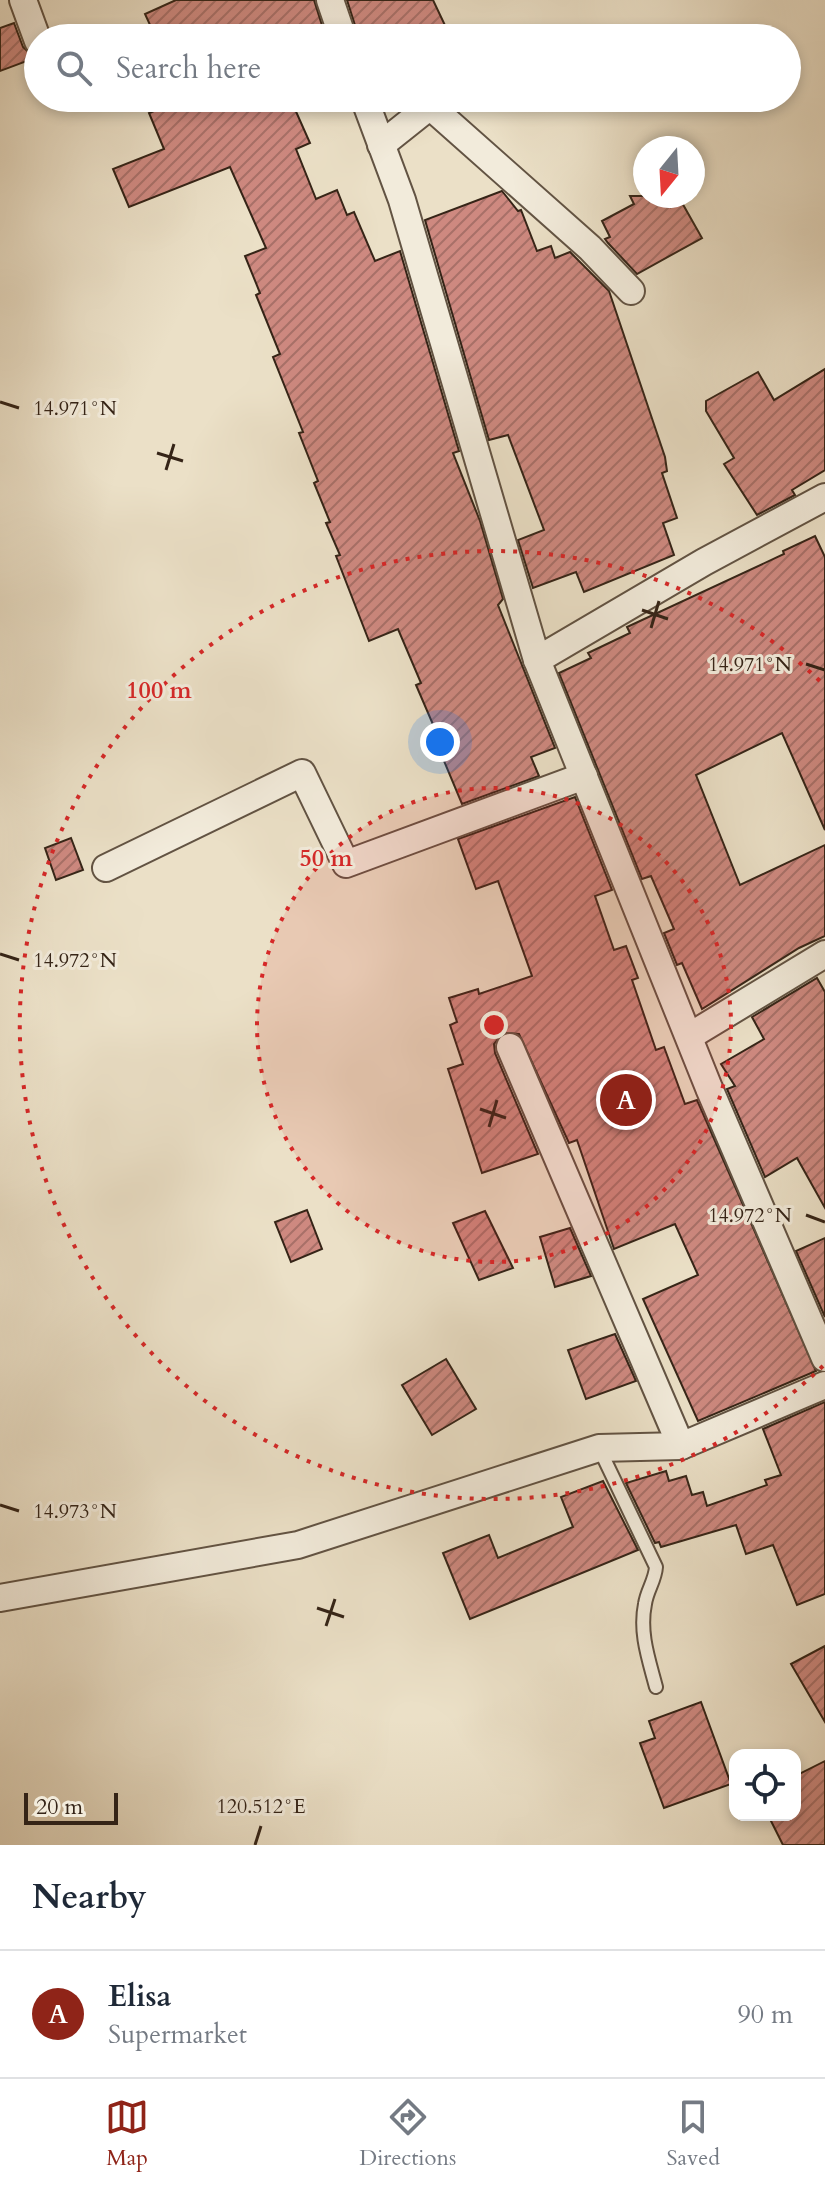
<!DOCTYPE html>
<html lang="en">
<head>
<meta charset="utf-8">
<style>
	body { margin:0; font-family:Cardo,serif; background:#f6f6f7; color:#1f2937 }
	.controls { position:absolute; right:24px; bottom:24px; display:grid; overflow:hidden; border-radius:16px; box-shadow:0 4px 12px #0003 }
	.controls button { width:72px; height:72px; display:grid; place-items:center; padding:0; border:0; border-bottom:2px solid #e0e1e3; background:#fff; color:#1f2937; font:40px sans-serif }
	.compass { position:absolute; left:633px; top:136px; width:72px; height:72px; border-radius:50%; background:#fff; box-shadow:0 4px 12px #0003; rotate:198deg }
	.scale { position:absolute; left:24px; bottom:20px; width:94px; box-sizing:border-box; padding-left:8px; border:4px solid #352417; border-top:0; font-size:22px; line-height:28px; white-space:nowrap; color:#352417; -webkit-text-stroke:6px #f2ebdb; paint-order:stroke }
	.you { position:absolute; left:440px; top:742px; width:28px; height:28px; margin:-20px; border:6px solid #fff; border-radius:50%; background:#1a73e8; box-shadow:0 0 0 12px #1a73e833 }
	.badge { display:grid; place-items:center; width:52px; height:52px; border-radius:50%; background:#8f2418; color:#fff; font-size:26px; font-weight:700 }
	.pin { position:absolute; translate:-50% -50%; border:4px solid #fff; box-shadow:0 2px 8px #0006 }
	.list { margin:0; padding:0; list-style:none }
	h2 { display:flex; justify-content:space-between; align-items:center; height:104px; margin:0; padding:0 32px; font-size:34px }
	h2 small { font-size:26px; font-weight:400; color:#747a83 }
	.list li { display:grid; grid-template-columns:52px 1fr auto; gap:24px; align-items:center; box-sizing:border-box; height:128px; padding:0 32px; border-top:2px solid #e0e1e3 }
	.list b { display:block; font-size:30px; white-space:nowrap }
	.list p { margin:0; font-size:26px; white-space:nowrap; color:#747a83 }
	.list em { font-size:26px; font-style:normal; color:#747a83 }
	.icon { flex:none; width:44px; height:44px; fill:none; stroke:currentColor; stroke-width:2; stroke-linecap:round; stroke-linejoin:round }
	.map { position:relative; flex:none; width:825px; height:1845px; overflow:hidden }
	.search { position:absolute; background:#fff; box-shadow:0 4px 12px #0003; left:24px; right:24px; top:24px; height:88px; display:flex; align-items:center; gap:20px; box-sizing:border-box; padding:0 28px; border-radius:44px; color:#747a83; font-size:30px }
	.sheet { height:232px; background:#fff }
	nav { display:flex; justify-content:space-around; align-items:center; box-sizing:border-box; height:112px; border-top:2px solid #e0e1e3; background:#fff; font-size:22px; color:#747a83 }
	nav a { display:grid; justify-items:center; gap:4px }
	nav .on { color:#8f2418 }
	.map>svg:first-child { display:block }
</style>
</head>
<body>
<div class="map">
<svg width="825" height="1845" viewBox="0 0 825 1845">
	<defs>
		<pattern id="building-hatch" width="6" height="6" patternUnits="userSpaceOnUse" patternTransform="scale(2)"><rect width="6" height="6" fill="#ce8980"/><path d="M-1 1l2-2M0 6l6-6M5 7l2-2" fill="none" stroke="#a87068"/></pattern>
	</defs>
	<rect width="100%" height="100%" fill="#ebe0c7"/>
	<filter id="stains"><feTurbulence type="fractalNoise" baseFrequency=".0025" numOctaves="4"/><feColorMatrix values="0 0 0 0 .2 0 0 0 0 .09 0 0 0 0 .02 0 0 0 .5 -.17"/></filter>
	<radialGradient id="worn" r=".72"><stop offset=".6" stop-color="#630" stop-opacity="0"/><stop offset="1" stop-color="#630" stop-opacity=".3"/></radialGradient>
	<g fill="url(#building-hatch)" stroke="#352417" stroke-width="2">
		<polygon points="176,0 314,0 326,38 156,38 145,14"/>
		<polygon points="347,0 433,0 451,38 359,38"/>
		<polygon points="14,23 23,47 35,58 0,71 0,28"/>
		<polygon points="186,98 290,98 310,143 296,149 316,199 337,190 347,215 354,212 375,261 400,251 459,451 453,453 480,521 503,599 498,605 555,748 531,757 539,776 462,804 434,737 438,736 416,685 421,683 398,629 369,641 336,556 340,555 326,523 330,522 314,483 318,481 299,433 303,432 273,357 280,354 256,295 260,293 245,256 266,248 230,167 129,207 113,169 164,149 149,113"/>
		<polygon points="502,191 518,211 521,210 537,251 551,246 555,258 570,252 609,291 665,457 667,471 662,473 677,518 663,523 674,555 584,592 576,572 533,588 518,540 544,530 508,435 489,440 425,220"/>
		<polygon points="630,196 665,196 671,207 681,201 702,238 637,274 608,243 605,239 610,237 602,221 634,204"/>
		<polygon points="825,369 825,470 792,490 795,495 757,515 724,464 734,458 706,411 706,401 758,372 774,400"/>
		<polygon points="815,536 825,557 825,830 782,733 696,775 740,885 825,845 825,936 799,948 702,1009 682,963 677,965 664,933 674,929 651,876 642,879 559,673 591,658 588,653 630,633 627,627 784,554 783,551"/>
		<polygon points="575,797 612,890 595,896 614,950 626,946 638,978 632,980 656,1050 664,1047 685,1104 697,1100 816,1371 698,1421 643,1299 698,1275 675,1224 614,1249 577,1140 569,1143 519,1034 503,1033 494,1044 495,1053 538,1154 482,1173 448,1069 463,1064 450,1025 457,1022 449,998 478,989 479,994 532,976 498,881 476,889 458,839"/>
		<polygon points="71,838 83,870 56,880 45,848"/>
		<polygon points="817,978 825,992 825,1208 797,1158 765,1177 727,1089 735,1086 721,1064 764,1039 752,1017"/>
		<polygon points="307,1210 322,1249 291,1262 275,1222"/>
		<polygon points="485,1211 513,1268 479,1280 453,1223"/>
		<polygon points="570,1228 591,1276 555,1287 540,1237"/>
		<polygon points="825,1238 825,1317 796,1251"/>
		<polygon points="615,1334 636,1381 586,1399 568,1350"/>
		<polygon points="446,1359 476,1409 432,1435 402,1385"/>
		<polygon points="825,1402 825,1594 797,1605 773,1545 746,1554 736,1525 661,1547 659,1542 655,1543 626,1483 666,1471 669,1481 686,1476 692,1495 703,1492 707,1506 767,1485 765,1480 781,1475 763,1429"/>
		<polygon points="603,1481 638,1550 470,1619 443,1553 489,1535 498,1558 573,1527 561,1497"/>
		<polygon points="825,1646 825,1722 791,1664"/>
		<polygon points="701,1702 731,1784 664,1808 640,1743 655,1738 649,1721"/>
		<polygon points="825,1761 825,1845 783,1845 768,1815 795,1815 795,1776"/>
	</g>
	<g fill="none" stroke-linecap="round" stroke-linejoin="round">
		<defs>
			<path id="lane" d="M599,1448L656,1567C655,1581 647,1590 645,1604C639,1633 649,1660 656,1687"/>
			<g id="street">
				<polyline points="23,0 38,41"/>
				<polyline points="330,0 343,38"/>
				<polyline points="364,98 402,200 537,660 709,1088 825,1358"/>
				<polyline points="381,145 430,106 590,248 631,291"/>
				<polyline points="537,660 704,562 825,497"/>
				<polyline points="106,868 302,773 346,864 584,776"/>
				<polyline points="690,1036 825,954"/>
				<polyline points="510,1047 681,1446"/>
				<polyline points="0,1598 298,1545 599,1448 681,1446 825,1385"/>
			</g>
		</defs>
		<use href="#lane" stroke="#625343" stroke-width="16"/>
		<use href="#street" stroke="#625343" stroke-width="30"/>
		<use href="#lane" stroke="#f2ebdb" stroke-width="12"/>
		<use href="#street" stroke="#f2ebdb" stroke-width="26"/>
	</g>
	<path fill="none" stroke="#352417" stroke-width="3" d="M0,402L19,408M157,453L183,461M166,470L174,444M642,610L668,619M651,628L659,601M806,664L825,670M0,954L19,960M480,1109L506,1118M489,1127L497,1100M806,1215L825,1222M0,1505L19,1511M317,1608L344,1617M326,1626L335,1599M255,1845L261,1826"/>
	<circle cx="494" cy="1025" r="237" fill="#d62828" fill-opacity=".12"/>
	<g fill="none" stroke="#d62828" stroke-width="4" stroke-dasharray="4 8">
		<circle cx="494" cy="1025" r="237"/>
		<path d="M823 1366A474 474 0 1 1 823 684"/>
	</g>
	<g font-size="20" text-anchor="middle" fill="#352417" stroke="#f2ebdb" stroke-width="6" stroke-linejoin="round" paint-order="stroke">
		<text x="75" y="415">14.971°N</text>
		<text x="750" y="671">14.971°N</text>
		<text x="75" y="967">14.972°N</text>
		<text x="750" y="1222">14.972°N</text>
		<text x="75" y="1518">14.973°N</text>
		<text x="261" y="1813">120.512°E</text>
	</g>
	<circle cx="494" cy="1025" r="12" fill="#d62828" stroke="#f2ebdb" stroke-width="4"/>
	<g font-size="24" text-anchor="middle" font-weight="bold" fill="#d62828" stroke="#f2ebdb" stroke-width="6" stroke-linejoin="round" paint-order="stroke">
		<text x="159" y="698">100 m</text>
		<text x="326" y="866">50 m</text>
	</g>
	<rect width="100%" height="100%" filter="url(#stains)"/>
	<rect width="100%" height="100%" fill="url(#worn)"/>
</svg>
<div class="controls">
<button><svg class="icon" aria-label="locate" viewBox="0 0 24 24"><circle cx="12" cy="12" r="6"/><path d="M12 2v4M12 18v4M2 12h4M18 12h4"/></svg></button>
</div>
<svg class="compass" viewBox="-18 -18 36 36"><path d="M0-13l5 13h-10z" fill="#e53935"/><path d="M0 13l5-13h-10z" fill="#747a83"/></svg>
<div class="scale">20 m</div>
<div class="you"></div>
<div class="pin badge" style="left:626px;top:1100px">A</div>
<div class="search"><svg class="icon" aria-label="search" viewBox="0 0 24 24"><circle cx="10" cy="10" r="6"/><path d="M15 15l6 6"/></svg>Search here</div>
</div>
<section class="sheet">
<h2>Nearby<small></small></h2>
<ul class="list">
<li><span class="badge">A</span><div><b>Elisa</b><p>Supermarket</p></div><em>90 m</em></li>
</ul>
</section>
<nav>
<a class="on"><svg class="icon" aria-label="map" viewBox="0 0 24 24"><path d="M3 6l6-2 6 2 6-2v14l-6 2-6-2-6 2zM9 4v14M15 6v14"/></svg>Map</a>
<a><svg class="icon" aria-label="directions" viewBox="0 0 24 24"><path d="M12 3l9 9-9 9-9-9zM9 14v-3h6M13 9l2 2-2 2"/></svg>Directions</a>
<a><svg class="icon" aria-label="saved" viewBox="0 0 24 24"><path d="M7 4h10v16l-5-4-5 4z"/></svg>Saved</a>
</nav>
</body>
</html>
